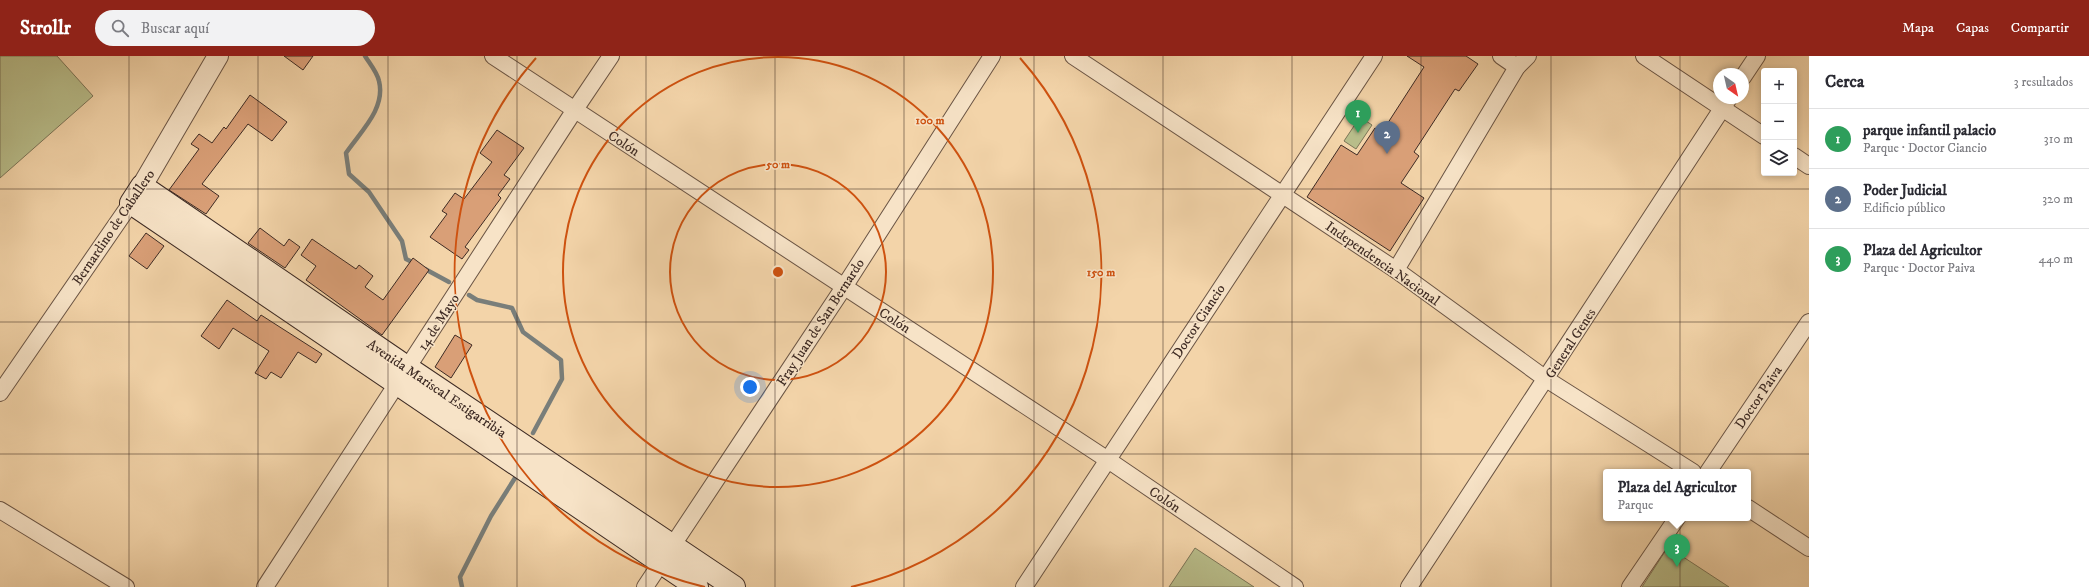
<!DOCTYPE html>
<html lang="es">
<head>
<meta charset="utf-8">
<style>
	body { margin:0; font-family:"IM FELL DW Pica",serif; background:#f2f2f3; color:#2b2b33 }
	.controls { position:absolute; right:12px; top:12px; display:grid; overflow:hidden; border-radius:4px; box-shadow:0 2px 6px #0003 }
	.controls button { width:36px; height:36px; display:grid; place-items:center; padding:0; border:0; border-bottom:1px solid #e1e1e2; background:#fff; color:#2b2b33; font:20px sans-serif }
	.compass { position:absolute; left:1713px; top:12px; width:36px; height:36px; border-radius:50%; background:#fff; box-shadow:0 2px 6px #0003; rotate:146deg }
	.you { position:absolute; left:750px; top:331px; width:14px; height:14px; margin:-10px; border:3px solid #fff; border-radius:50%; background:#1a73e8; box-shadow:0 0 0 6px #1a73e833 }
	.badge { display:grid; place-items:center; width:26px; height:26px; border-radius:50%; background:#8f2418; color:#fff; font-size:13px; font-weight:700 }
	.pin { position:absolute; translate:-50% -33px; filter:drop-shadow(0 1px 2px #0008) }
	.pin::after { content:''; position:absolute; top:21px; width:14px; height:12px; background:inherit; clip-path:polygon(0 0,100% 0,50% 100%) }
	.popup { position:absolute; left:1603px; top:413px; width:148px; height:52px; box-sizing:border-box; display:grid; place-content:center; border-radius:4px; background:#fff; filter:drop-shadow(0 1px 3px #0005); font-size:13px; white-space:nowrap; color:#7c7c81 }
	.popup b { font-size:15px; color:#2b2b33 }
	.popup::after { content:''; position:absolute; left:50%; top:100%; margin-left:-8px; border:8px solid transparent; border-top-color:#fff }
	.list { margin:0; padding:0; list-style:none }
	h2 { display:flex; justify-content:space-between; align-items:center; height:52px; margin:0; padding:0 16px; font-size:17px }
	h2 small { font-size:13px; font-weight:400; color:#7c7c81 }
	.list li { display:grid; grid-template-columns:26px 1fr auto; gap:12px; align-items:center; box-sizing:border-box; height:60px; padding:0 16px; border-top:1px solid #e1e1e2 }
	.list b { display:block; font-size:15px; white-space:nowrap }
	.list p { margin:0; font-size:13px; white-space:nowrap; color:#7c7c81 }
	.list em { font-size:13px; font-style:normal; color:#7c7c81 }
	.icon { flex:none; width:22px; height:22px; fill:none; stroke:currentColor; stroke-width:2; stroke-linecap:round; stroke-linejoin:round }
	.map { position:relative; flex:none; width:1809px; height:531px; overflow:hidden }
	header { display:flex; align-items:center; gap:24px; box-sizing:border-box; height:56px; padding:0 20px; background:#8f2418; color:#fff }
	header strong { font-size:19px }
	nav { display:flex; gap:22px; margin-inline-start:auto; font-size:14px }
	.search { width:280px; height:36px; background:#f2f2f3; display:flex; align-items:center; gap:10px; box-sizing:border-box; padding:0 14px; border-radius:22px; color:#7c7c81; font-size:15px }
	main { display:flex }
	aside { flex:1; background:#fff }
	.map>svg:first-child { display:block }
</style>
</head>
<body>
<header>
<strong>Strollr</strong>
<div class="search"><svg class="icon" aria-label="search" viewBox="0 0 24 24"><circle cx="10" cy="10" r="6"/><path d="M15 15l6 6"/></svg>Buscar aquí</div>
<nav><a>Mapa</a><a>Capas</a><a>Compartir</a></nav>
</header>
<main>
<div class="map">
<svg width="1809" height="531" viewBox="0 0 1809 531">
	<rect width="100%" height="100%" fill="#f3d4a9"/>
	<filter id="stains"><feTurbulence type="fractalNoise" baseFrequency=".005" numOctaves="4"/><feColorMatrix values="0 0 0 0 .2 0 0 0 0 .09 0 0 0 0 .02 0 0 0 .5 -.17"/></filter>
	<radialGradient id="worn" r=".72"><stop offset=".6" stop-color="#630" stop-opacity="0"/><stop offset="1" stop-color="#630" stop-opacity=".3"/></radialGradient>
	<g fill="#b8bd8a" stroke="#7b7457">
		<polygon points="0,0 57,0 93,40 0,122"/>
		<polygon points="1360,61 1372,69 1356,93 1344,85"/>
		<polygon points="1668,491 1729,531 1642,531"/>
		<polygon points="1195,492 1254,531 1169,531"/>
	</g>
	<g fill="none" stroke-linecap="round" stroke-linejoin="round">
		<g stroke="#797e7a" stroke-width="4.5">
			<path d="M365,0C370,8 377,16 379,25C386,53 360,76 346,97L349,118L369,136L402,185L406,203L416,208"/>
			<polyline points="425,213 449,226"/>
			<polyline points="469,239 477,244 512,252 523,276 561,304 562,323 533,377"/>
			<polyline points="462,531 460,521 491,460 515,422"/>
		</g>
	</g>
	<g fill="#d99f77" stroke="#3e2b24">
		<polygon points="284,0 313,0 303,14"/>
		<polygon points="1407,0 1466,0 1478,8 1459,35 1455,33 1414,96 1419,100 1401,127 1424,142 1390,195 1307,141 1341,89 1357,99 1375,72 1382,76 1424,11"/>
		<polygon points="250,39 287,66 272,85 248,68 202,128 219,140 206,158 169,134 199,93 191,88 199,78 212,87 224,71 226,73"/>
		<polygon points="497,74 524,92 504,119 510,123 498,139 501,142 465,191 469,194 462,203 430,181 447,158 442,155 455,137 464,143 492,106 480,97"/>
		<polygon points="260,172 284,190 289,183 300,191 285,212 248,187"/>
		<polygon points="146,177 164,190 147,213 129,200"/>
		<polygon points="312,183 356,213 359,209 373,220 365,231 383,244 413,202 429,214 382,279 306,224 316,210 301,199"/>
		<polygon points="227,244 257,265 261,259 322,298 316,307 298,296 281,322 271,316 266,323 255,317 269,295 233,272 219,293 201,280"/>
		<polygon points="455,279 472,289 451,322 435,311"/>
	</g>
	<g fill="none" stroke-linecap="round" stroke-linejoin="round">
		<defs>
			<g id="minor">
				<polyline points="493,0 1108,404 1295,531"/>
				<polyline points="1073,0 1396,214 1546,323 1693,416"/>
				<polyline points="1501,0 1517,11"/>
				<polyline points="1644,0 1764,80"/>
				<polyline points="1743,21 1757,0"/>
				<polyline points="1794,100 1809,110"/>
				<polyline points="1396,214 1517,11 1528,0"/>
				<polyline points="0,337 131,147"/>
				<polyline points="1708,416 1809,266"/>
				<polyline points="1748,452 1809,492"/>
				<polyline points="0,454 126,531"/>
				<polyline points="265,531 574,55 611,0"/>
				<polyline points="645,531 844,231 992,0"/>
				<polyline points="1024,531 1374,0"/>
				<polyline points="1409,531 1729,42"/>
				<polyline points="1630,531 1677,462"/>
			</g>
			<polyline id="tertiary" points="142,130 218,0"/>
			<polyline id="secondary" points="697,531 131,147 142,130 408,312 734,531"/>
		</defs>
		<use href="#minor" stroke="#6b5545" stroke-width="18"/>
		<use href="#tertiary" stroke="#6b5545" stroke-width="22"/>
		<use href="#secondary" stroke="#3e2b24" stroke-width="24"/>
		<use href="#minor" stroke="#f7e3c7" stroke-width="16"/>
		<use href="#tertiary" stroke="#f7e3c7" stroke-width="20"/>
		<use href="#secondary" stroke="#f7e3c7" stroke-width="22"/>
	</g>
	<path fill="none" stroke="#3e2b24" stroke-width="1" stroke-opacity="0.55" d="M129,0V531M258,0V531M388,0V531M517,0V531M646,0V531M775,0V531M904,0V531M1034,0V531M1163,0V531M1292,0V531M1421,0V531M1551,0V531M1680,0V531M0,133H1809M0,266H1809M0,398H1809"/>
	<g fill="none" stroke="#ce5210" stroke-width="2">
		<circle cx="778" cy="216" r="108"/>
		<circle cx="778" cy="216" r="215"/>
		<path d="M705 531A323 323 0 0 1 536 2M1020 2A323 323 0 0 1 851 531"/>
	</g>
	<g text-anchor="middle" stroke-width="3" stroke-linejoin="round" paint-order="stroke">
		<g font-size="14" fill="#3e2b24" stroke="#f7e3c7">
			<text transform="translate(624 87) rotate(33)" y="5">Colón</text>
			<text transform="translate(113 171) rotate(-56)" y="5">Bernardino de Caballero</text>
			<text transform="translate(1383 207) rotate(35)" y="5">Independencia Nacional</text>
			<text transform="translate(895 264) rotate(33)" y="5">Colón</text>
			<text transform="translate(1198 265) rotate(-57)" y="5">Doctor Ciancio</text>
			<text transform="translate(438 266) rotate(-57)" y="5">14 de Mayo</text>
			<text transform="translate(820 266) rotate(-57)" y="5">Fray Juan de San Bernardo</text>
			<text transform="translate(1570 287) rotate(-57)" y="5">General Genes</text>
			<text transform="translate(437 332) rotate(34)" y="5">Avenida Mariscal Estigarribia</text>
			<text transform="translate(1758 341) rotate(-56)" y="5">Doctor Paiva</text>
			<text transform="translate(1165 443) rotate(34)" y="5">Colón</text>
		</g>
	</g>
	<circle cx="778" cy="216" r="6" fill="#ce5210" stroke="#f7e3c7" stroke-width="2"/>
	<g font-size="12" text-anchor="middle" font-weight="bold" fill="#ce5210" stroke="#f7e3c7" stroke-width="3" stroke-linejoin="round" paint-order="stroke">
		<text x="930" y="68">100 m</text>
		<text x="778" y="112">50 m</text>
		<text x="1101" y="220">150 m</text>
	</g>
	<rect width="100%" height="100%" filter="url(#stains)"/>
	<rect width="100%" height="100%" fill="url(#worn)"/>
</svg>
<div class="controls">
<button>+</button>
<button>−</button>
<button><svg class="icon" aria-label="layers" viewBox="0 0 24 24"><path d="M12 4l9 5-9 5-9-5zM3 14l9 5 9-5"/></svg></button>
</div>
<svg class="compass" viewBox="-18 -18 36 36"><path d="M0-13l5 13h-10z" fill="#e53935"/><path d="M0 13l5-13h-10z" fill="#7c7c81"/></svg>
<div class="you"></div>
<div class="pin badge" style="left:1358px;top:77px;background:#2e9e5b">1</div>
<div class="pin badge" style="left:1387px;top:98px;background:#5c6f8a">2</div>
<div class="pin badge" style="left:1677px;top:511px;background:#2e9e5b">3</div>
<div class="popup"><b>Plaza del Agricultor</b>Parque</div>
</div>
<aside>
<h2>Cerca<small>3 resultados</small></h2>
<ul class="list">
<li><span class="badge" style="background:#2e9e5b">1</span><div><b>parque infantil palacio</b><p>Parque · Doctor Ciancio</p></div><em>310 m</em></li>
<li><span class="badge" style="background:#5c6f8a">2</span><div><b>Poder Judicial</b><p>Edificio público</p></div><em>320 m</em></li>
<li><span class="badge" style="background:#2e9e5b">3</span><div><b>Plaza del Agricultor</b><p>Parque · Doctor Paiva</p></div><em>440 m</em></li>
</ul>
</aside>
</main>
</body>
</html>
